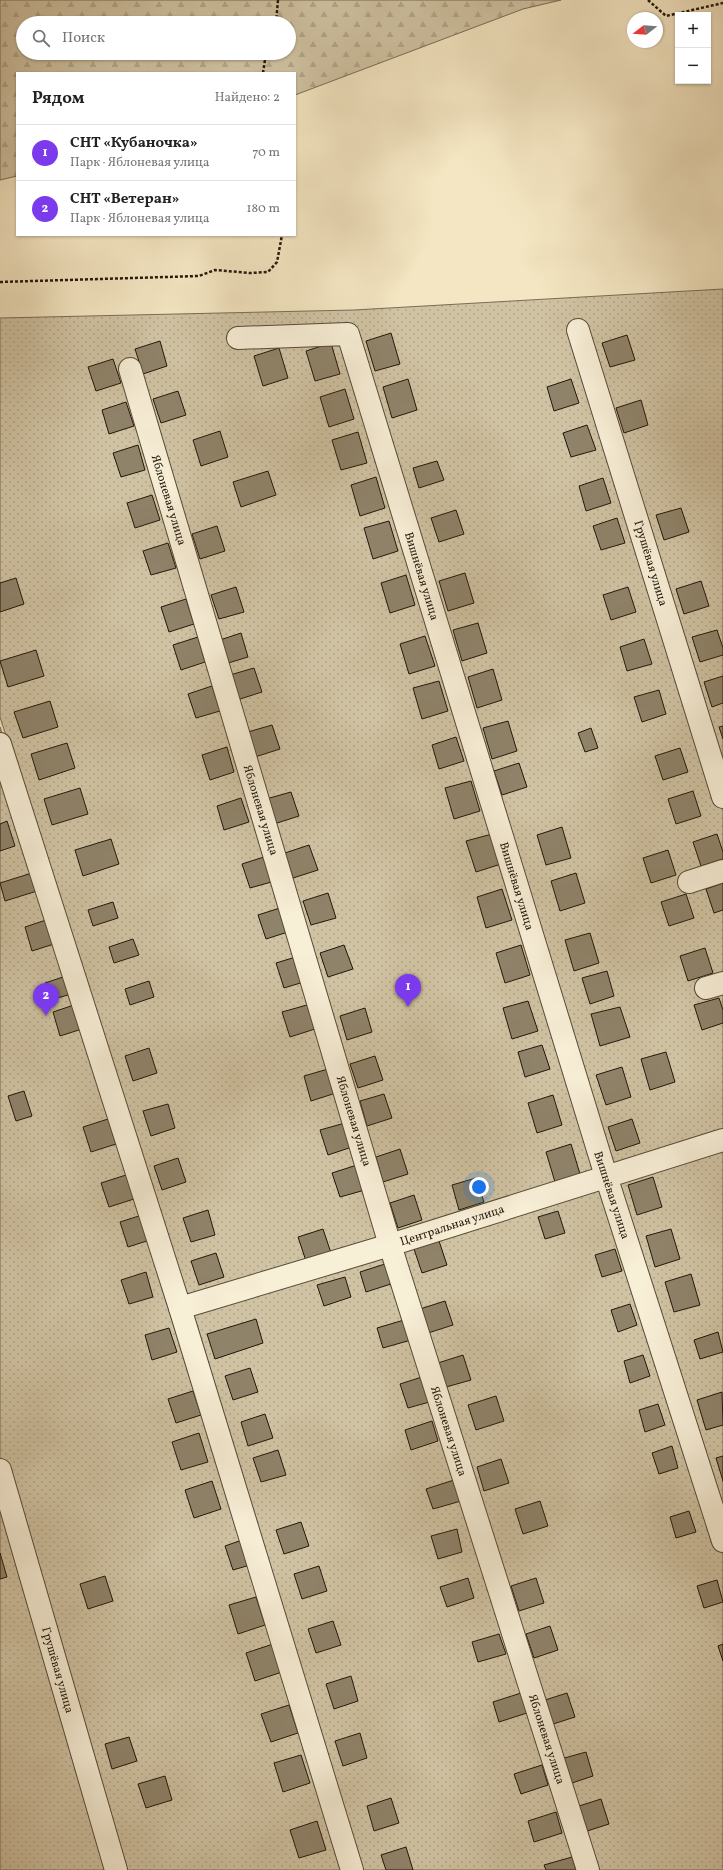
<!DOCTYPE html>
<html lang="ru">
<head>
<meta charset="utf-8">
<style>
	body { margin:0; font-family:Vollkorn,serif; background:#f2f2f2; color:#222 }
	.controls { position:absolute; right:12px; top:12px; display:grid; overflow:hidden; border-radius:0px; box-shadow:0 1px 3px #0004 }
	.controls button { width:36px; height:36px; display:grid; place-items:center; padding:0; border:0; border-bottom:1px solid #e0e0e0; background:#fff; color:#222; font:20px sans-serif }
	.compass { position:absolute; left:627px; top:12px; width:36px; height:36px; border-radius:50%; background:#fff; box-shadow:0 1px 3px #0004; rotate:253deg }
	.you { position:absolute; left:479px; top:1187px; width:14px; height:14px; margin:-10px; border:3px solid #fff; border-radius:50%; background:#1a73e8; box-shadow:0 0 0 6px #1a73e833 }
	.badge { display:grid; place-items:center; width:26px; height:26px; border-radius:50%; background:#7c3aed; color:#fff; font-size:13px; font-weight:700 }
	.pin { position:absolute; translate:-50% -33px; filter:drop-shadow(0 1px 2px #0008) }
	.pin::after { content:''; position:absolute; top:21px; width:14px; height:12px; background:inherit; clip-path:polygon(0 0,100% 0,50% 100%) }
	.list { margin:0; padding:0; list-style:none }
	h2 { display:flex; justify-content:space-between; align-items:center; height:52px; margin:0; padding:0 16px; font-size:17px }
	h2 small { font-size:13px; font-weight:400; color:#767676 }
	.list li { display:grid; grid-template-columns:26px 1fr auto; gap:12px; align-items:center; box-sizing:border-box; height:56px; padding:0 16px; border-top:1px solid #e0e0e0 }
	.list b { display:block; font-size:15px; white-space:nowrap }
	.list p { margin:0; font-size:13px; white-space:nowrap; color:#767676 }
	.list em { font-size:13px; font-style:normal; color:#767676 }
	.icon { flex:none; width:22px; height:22px; fill:none; stroke:currentColor; stroke-width:2; stroke-linecap:round; stroke-linejoin:round }
	.map { position:relative; flex:none; width:723px; height:1870px; overflow:hidden }
	.search { position:absolute; background:#fff; box-shadow:0 1px 3px #0004; left:16px; top:16px; width:280px; height:44px; display:flex; align-items:center; gap:10px; box-sizing:border-box; padding:0 14px; border-radius:22px; color:#767676; font-size:15px }
	.panel { position:absolute; background:#fff; box-shadow:0 1px 3px #0004; left:16px; top:72px; width:280px; height:164px; border-radius:0px }
	.map>svg:first-child { display:block }
</style>
</head>
<body>
<div class="map">
<svg width="723" height="1870" viewBox="0 0 723 1870">
	<defs>
		<pattern id="forest-firs" width="22" height="20" patternUnits="userSpaceOnUse"><rect width="22" height="20" fill="#d0c3a3"/><path d="M5 1l3.5 6h-7zM16 11l3.5 6h-7z" fill="#b2a78b"/></pattern>
		<pattern id="park-dots" width="8" height="8" patternUnits="userSpaceOnUse"><rect width="8" height="8" fill="#d0c3a3"/><path d="M2 2h.1M6 6h.1" fill="none" stroke="#b2a78b" stroke-width="1.8" stroke-linecap="round"/></pattern>
	</defs>
	<rect width="100%" height="100%" fill="#f4e6c2"/>
	<filter id="stains"><feTurbulence type="fractalNoise" baseFrequency=".005" numOctaves="4"/><feColorMatrix values="0 0 0 0 .2 0 0 0 0 .09 0 0 0 0 .02 0 0 0 .5 -.17"/></filter>
	<radialGradient id="worn" r=".72"><stop offset=".6" stop-color="#630" stop-opacity="0"/><stop offset="1" stop-color="#630" stop-opacity=".3"/></radialGradient>
	<path fill="url(#forest-firs)" stroke="#796d57" fill-rule="evenodd" d="M0,0H561L523,9L295,95V73H17V176L0,180ZM23,23H289V53H23Z"/>
	<g fill="url(#park-dots)" stroke="#796d57">
		<polygon points="723,289 723,1870 360,1870 187,1296 0,717 0,318 354,310"/>
		<polygon points="0,727 184,1305 357,1870 0,1870"/>
	</g>
	<g fill="#8f836a" stroke="#22170b">
		<polygon points="391,333 400,364 375,371 366,341"/>
		<polygon points="627,335 635,360 610,367 602,343"/>
		<polygon points="160,341 167,366 143,374 135,349"/>
		<polygon points="331,343 340,374 315,381 306,351"/>
		<polygon points="279,348 288,378 263,386 254,356"/>
		<polygon points="113,359 121,383 96,391 88,367"/>
		<polygon points="408,379 417,410 392,418 383,387"/>
		<polygon points="571,379 579,403 554,411 547,387"/>
		<polygon points="345,389 354,419 329,427 320,397"/>
		<polygon points="178,391 186,415 161,423 153,399"/>
		<polygon points="641,400 648,425 624,433 616,408"/>
		<polygon points="126,402 134,426 109,434 102,410"/>
		<polygon points="587,425 596,450 571,457 563,433"/>
		<polygon points="220,431 228,457 201,466 193,440"/>
		<polygon points="358,432 367,463 341,470 332,440"/>
		<polygon points="138,445 145,470 121,477 113,453"/>
		<polygon points="437,461 444,480 419,488 413,468"/>
		<polygon points="268,471 276,495 241,507 233,482"/>
		<polygon points="376,477 385,508 360,516 351,485"/>
		<polygon points="603,478 611,503 586,511 579,486"/>
		<polygon points="152,495 160,520 135,528 127,503"/>
		<polygon points="681,508 689,532 664,540 656,515"/>
		<polygon points="456,510 464,534 439,542 431,518"/>
		<polygon points="617,518 625,543 601,550 593,526"/>
		<polygon points="389,521 398,551 373,559 364,528"/>
		<polygon points="217,526 225,551 200,559 192,534"/>
		<polygon points="168,543 176,568 151,575 143,551"/>
		<polygon points="465,573 474,603 448,611 439,581"/>
		<polygon points="406,575 415,605 390,613 381,583"/>
		<polygon points="16,578 24,604 0,612 0,583"/>
		<polygon points="701,581 709,606 684,614 676,589"/>
		<polygon points="236,587 244,612 219,619 211,595"/>
		<polygon points="628,587 636,612 611,620 603,595"/>
		<polygon points="186,599 194,624 169,632 161,607"/>
		<polygon points="478,623 487,653 462,661 453,630"/>
		<polygon points="717,630 723,648 723,655 700,662 692,637"/>
		<polygon points="241,633 248,657 225,664 217,641"/>
		<polygon points="425,636 435,666 409,674 400,644"/>
		<polygon points="198,637 205,662 181,670 173,645"/>
		<polygon points="644,639 652,664 627,671 620,647"/>
		<polygon points="36,650 44,676 8,687 0,661"/>
		<polygon points="254,668 262,692 237,700 230,675"/>
		<polygon points="493,669 502,700 477,708 468,677"/>
		<polygon points="723,676 723,703 712,707 704,682"/>
		<polygon points="439,681 448,711 422,719 413,688"/>
		<polygon points="212,686 220,711 196,718 188,694"/>
		<polygon points="659,690 666,714 642,722 634,697"/>
		<polygon points="50,701 58,727 23,738 14,712"/>
		<polygon points="508,721 517,751 492,759 483,728"/>
		<polygon points="272,725 280,749 255,757 248,732"/>
		<polygon points="723,726 723,739 719,727"/>
		<polygon points="591,728 598,748 585,752 578,733"/>
		<polygon points="456,737 464,761 439,769 432,745"/>
		<polygon points="67,743 75,768 39,780 31,754"/>
		<polygon points="227,747 234,772 210,780 202,755"/>
		<polygon points="680,748 688,772 663,780 655,756"/>
		<polygon points="519,763 527,787 502,795 494,771"/>
		<polygon points="471,781 480,811 454,819 445,788"/>
		<polygon points="80,788 88,814 52,825 44,799"/>
		<polygon points="693,791 701,816 676,824 668,799"/>
		<polygon points="291,792 299,816 274,824 266,799"/>
		<polygon points="241,798 249,822 224,830 217,806"/>
		<polygon points="7,821 15,846 0,851 0,824"/>
		<polygon points="562,827 571,858 546,865 537,835"/>
		<polygon points="492,834 501,864 476,872 466,841"/>
		<polygon points="717,834 723,852 723,859 701,866 693,842"/>
		<polygon points="111,839 119,864 83,876 75,850"/>
		<polygon points="309,845 318,870 293,878 285,853"/>
		<polygon points="668,850 676,875 651,883 643,858"/>
		<polygon points="267,856 275,881 250,888 242,864"/>
		<polygon points="32,873 37,891 5,901 0,883"/>
		<polygon points="576,873 585,903 560,911 551,881"/>
		<polygon points="723,883 723,910 714,913 706,889"/>
		<polygon points="502,889 512,920 486,928 477,897"/>
		<polygon points="328,893 336,918 311,925 303,901"/>
		<polygon points="686,894 694,918 669,926 661,902"/>
		<polygon points="113,902 118,918 93,926 88,910"/>
		<polygon points="283,907 291,931 266,939 258,915"/>
		<polygon points="46,920 54,944 32,951 25,927"/>
		<polygon points="590,933 599,963 574,971 565,940"/>
		<polygon points="133,939 139,955 114,963 109,947"/>
		<polygon points="344,945 353,969 328,977 320,953"/>
		<polygon points="521,945 530,975 505,983 496,953"/>
		<polygon points="705,948 713,973 688,981 680,956"/>
		<polygon points="299,956 307,981 284,988 276,963"/>
		<polygon points="607,971 614,996 590,1004 582,978"/>
		<polygon points="69,975 75,993 50,1000 45,983"/>
		<polygon points="149,981 154,997 130,1005 125,989"/>
		<polygon points="719,998 723,1010 723,1023 702,1030 694,1005"/>
		<polygon points="528,1001 538,1031 512,1039 503,1008"/>
		<polygon points="74,1005 82,1029 60,1036 53,1012"/>
		<polygon points="307,1005 315,1029 290,1037 282,1012"/>
		<polygon points="620,1007 630,1037 600,1046 591,1014"/>
		<polygon points="365,1008 372,1032 347,1040 340,1016"/>
		<polygon points="542,1045 550,1069 525,1077 518,1052"/>
		<polygon points="149,1048 157,1073 133,1081 125,1056"/>
		<polygon points="666,1052 675,1082 650,1090 641,1059"/>
		<polygon points="375,1056 383,1080 358,1088 350,1064"/>
		<polygon points="622,1067 631,1097 606,1105 596,1075"/>
		<polygon points="328,1069 336,1093 311,1101 304,1076"/>
		<polygon points="24,1091 32,1116 16,1121 8,1096"/>
		<polygon points="384,1094 392,1118 367,1126 360,1101"/>
		<polygon points="553,1095 562,1125 537,1133 528,1103"/>
		<polygon points="168,1104 175,1128 151,1136 143,1111"/>
		<polygon points="108,1119 116,1144 91,1152 83,1127"/>
		<polygon points="632,1119 640,1143 616,1151 608,1127"/>
		<polygon points="345,1123 352,1147 328,1155 320,1130"/>
		<polygon points="571,1144 580,1174 555,1182 546,1152"/>
		<polygon points="400,1149 408,1174 383,1182 376,1157"/>
		<polygon points="178,1158 186,1182 162,1190 154,1166"/>
		<polygon points="357,1165 365,1190 340,1197 332,1173"/>
		<polygon points="126,1175 134,1199 109,1207 101,1183"/>
		<polygon points="653,1177 662,1207 637,1215 628,1185"/>
		<polygon points="476,1178 484,1202 459,1210 452,1185"/>
		<polygon points="414,1195 422,1220 398,1228 390,1203"/>
		<polygon points="208,1210 215,1235 191,1242 183,1218"/>
		<polygon points="558,1211 565,1233 545,1239 538,1217"/>
		<polygon points="145,1214 153,1239 128,1247 120,1222"/>
		<polygon points="323,1229 331,1253 306,1261 298,1237"/>
		<polygon points="671,1229 680,1259 655,1267 646,1236"/>
		<polygon points="439,1241 447,1265 422,1273 414,1249"/>
		<polygon points="615,1249 622,1271 602,1277 595,1255"/>
		<polygon points="216,1253 224,1277 199,1285 191,1261"/>
		<polygon points="388,1263 394,1283 366,1292 360,1272"/>
		<polygon points="146,1272 153,1297 129,1304 121,1280"/>
		<polygon points="691,1274 700,1305 674,1312 665,1282"/>
		<polygon points="345,1277 351,1297 324,1306 317,1285"/>
		<polygon points="445,1301 453,1325 428,1333 420,1309"/>
		<polygon points="630,1304 637,1325 618,1332 611,1310"/>
		<polygon points="256,1319 263,1343 215,1359 207,1334"/>
		<polygon points="404,1320 411,1340 383,1348 377,1328"/>
		<polygon points="169,1328 177,1352 152,1360 145,1335"/>
		<polygon points="718,1332 723,1352 700,1359 694,1340"/>
		<polygon points="463,1355 471,1380 446,1387 438,1363"/>
		<polygon points="643,1355 650,1376 630,1383 624,1361"/>
		<polygon points="250,1368 258,1392 233,1400 225,1376"/>
		<polygon points="425,1376 433,1401 408,1408 400,1384"/>
		<polygon points="193,1391 201,1415 176,1423 168,1399"/>
		<polygon points="722,1392 723,1425 706,1430 697,1400"/>
		<polygon points="496,1396 504,1421 476,1430 468,1405"/>
		<polygon points="658,1404 665,1425 645,1432 639,1410"/>
		<polygon points="265,1414 273,1438 248,1446 241,1422"/>
		<polygon points="432,1421 438,1441 411,1450 405,1430"/>
		<polygon points="199,1433 208,1462 181,1470 172,1442"/>
		<polygon points="672,1446 678,1468 659,1474 652,1453"/>
		<polygon points="278,1450 286,1475 261,1482 253,1458"/>
		<polygon points="723,1456 723,1481 716,1458"/>
		<polygon points="501,1459 509,1483 484,1491 477,1467"/>
		<polygon points="454,1480 461,1501 433,1509 426,1489"/>
		<polygon points="212,1481 221,1509 194,1518 185,1490"/>
		<polygon points="540,1501 548,1526 523,1534 515,1509"/>
		<polygon points="689,1511 696,1532 676,1538 670,1517"/>
		<polygon points="301,1522 309,1546 284,1554 276,1530"/>
		<polygon points="457,1529 462,1552 438,1559 431,1536"/>
		<polygon points="242,1540 250,1565 233,1570 225,1546"/>
		<polygon points="0,1553 7,1577 0,1579"/>
		<polygon points="319,1566 327,1591 302,1599 294,1574"/>
		<polygon points="105,1576 113,1601 88,1609 80,1584"/>
		<polygon points="468,1578 474,1598 447,1607 440,1587"/>
		<polygon points="536,1578 544,1603 519,1611 511,1586"/>
		<polygon points="717,1580 723,1602 704,1608 697,1586"/>
		<polygon points="256,1597 265,1625 238,1634 229,1605"/>
		<polygon points="333,1621 341,1645 316,1653 308,1629"/>
		<polygon points="550,1626 558,1650 534,1658 526,1634"/>
		<polygon points="499,1634 506,1654 478,1662 472,1642"/>
		<polygon points="273,1644 282,1672 255,1681 246,1653"/>
		<polygon points="723,1644 723,1661 718,1646"/>
		<polygon points="351,1676 358,1701 334,1709 326,1684"/>
		<polygon points="521,1693 527,1713 499,1722 493,1702"/>
		<polygon points="567,1693 575,1717 550,1725 542,1701"/>
		<polygon points="289,1705 298,1733 271,1742 261,1714"/>
		<polygon points="360,1733 367,1758 343,1766 335,1741"/>
		<polygon points="129,1737 137,1761 112,1769 105,1744"/>
		<polygon points="586,1752 593,1776 569,1784 561,1759"/>
		<polygon points="301,1755 310,1783 283,1792 274,1763"/>
		<polygon points="542,1765 548,1785 521,1794 514,1774"/>
		<polygon points="165,1776 172,1800 146,1808 138,1784"/>
		<polygon points="391,1798 399,1823 374,1831 367,1806"/>
		<polygon points="601,1799 609,1824 584,1832 576,1807"/>
		<polygon points="556,1812 562,1833 534,1842 528,1821"/>
		<polygon points="317,1821 326,1850 299,1858 290,1830"/>
		<polygon points="406,1847 413,1870 386,1870 381,1855"/>
		<polygon points="572,1857 576,1870 546,1870 544,1865"/>
	</g>
	<g fill="none" stroke-linecap="round" stroke-linejoin="round">
		<defs>
			<g id="minor">
				<polyline points="578,330 723,797"/>
				<polyline points="238,338 348,334 606,1176 723,1541"/>
				<polyline points="130,369 390,1245 588,1870"/>
				<polyline points="0,744 180,1308 352,1870"/>
				<polyline points="689,882 723,871"/>
				<polyline points="706,988 723,983"/>
				<polyline points="180,1308 390,1245 723,1140"/>
				<polyline points="0,1470 116,1870"/>
			</g>
		</defs>
		<use href="#minor" stroke="#564b39" stroke-width="24"/>
		<g stroke="#22170b" stroke-width="2.5" stroke-dasharray="3 2" stroke-linecap="butt">
			<polyline points="648,0 666,16 723,3"/>
			<polyline points="276,23 278,0"/>
			<polyline points="263,73 266,53"/>
			<polyline points="0,282 199,276 215,270 250,273 268,272 277,262 282,235"/>
		</g>
		<use href="#minor" stroke="#f8efd7" stroke-width="22"/>
	</g>
	<g text-anchor="middle" stroke-width="4" stroke-linejoin="round" paint-order="stroke">
		<g font-size="12" fill="#22170b" stroke="#f8efd7">
			<text transform="translate(169 500) rotate(73)" y="4">Яблоневая улица</text>
			<text transform="translate(651 563) rotate(73)" y="4">Грушёвая улица</text>
			<text transform="translate(422 576) rotate(73)" y="4">Вишнёвая улица</text>
			<text transform="translate(261 810) rotate(73)" y="4">Яблоневая улица</text>
			<text transform="translate(517 886) rotate(73)" y="4">Вишнёвая улица</text>
			<text transform="translate(354 1121) rotate(73)" y="4">Яблоневая улица</text>
			<text transform="translate(612 1195) rotate(72)" y="4">Вишнёвая улица</text>
			<text transform="translate(452 1225) rotate(-18)" y="4">Центральная улица</text>
			<text transform="translate(449 1431) rotate(72)" y="4">Яблоневая улица</text>
			<text transform="translate(58 1670) rotate(74)" y="4">Грушёвая улица</text>
			<text transform="translate(547 1739) rotate(72)" y="4">Яблоневая улица</text>
		</g>
	</g>
	<rect width="100%" height="100%" filter="url(#stains)"/>
	<rect width="100%" height="100%" fill="url(#worn)"/>
</svg>
<div class="controls">
<button>+</button>
<button>−</button>
</div>
<svg class="compass" viewBox="-18 -18 36 36"><path d="M0-13l5 13h-10z" fill="#e53935"/><path d="M0 13l5-13h-10z" fill="#767676"/></svg>
<div class="you"></div>
<div class="pin badge" style="left:408px;top:1007px">1</div>
<div class="pin badge" style="left:46px;top:1016px">2</div>
<div class="search"><svg class="icon" aria-label="search" viewBox="0 0 24 24"><circle cx="10" cy="10" r="6"/><path d="M15 15l6 6"/></svg>Поиск</div>
<section class="panel">
<h2>Рядом<small>Найдено: 2</small></h2>
<ul class="list">
<li><span class="badge">1</span><div><b>СНТ «Кубаночка»</b><p>Парк · Яблоневая улица</p></div><em>70 m</em></li>
<li><span class="badge">2</span><div><b>СНТ «Ветеран»</b><p>Парк · Яблоневая улица</p></div><em>180 m</em></li>
</ul>
</section>
</div>
</body>
</html>
